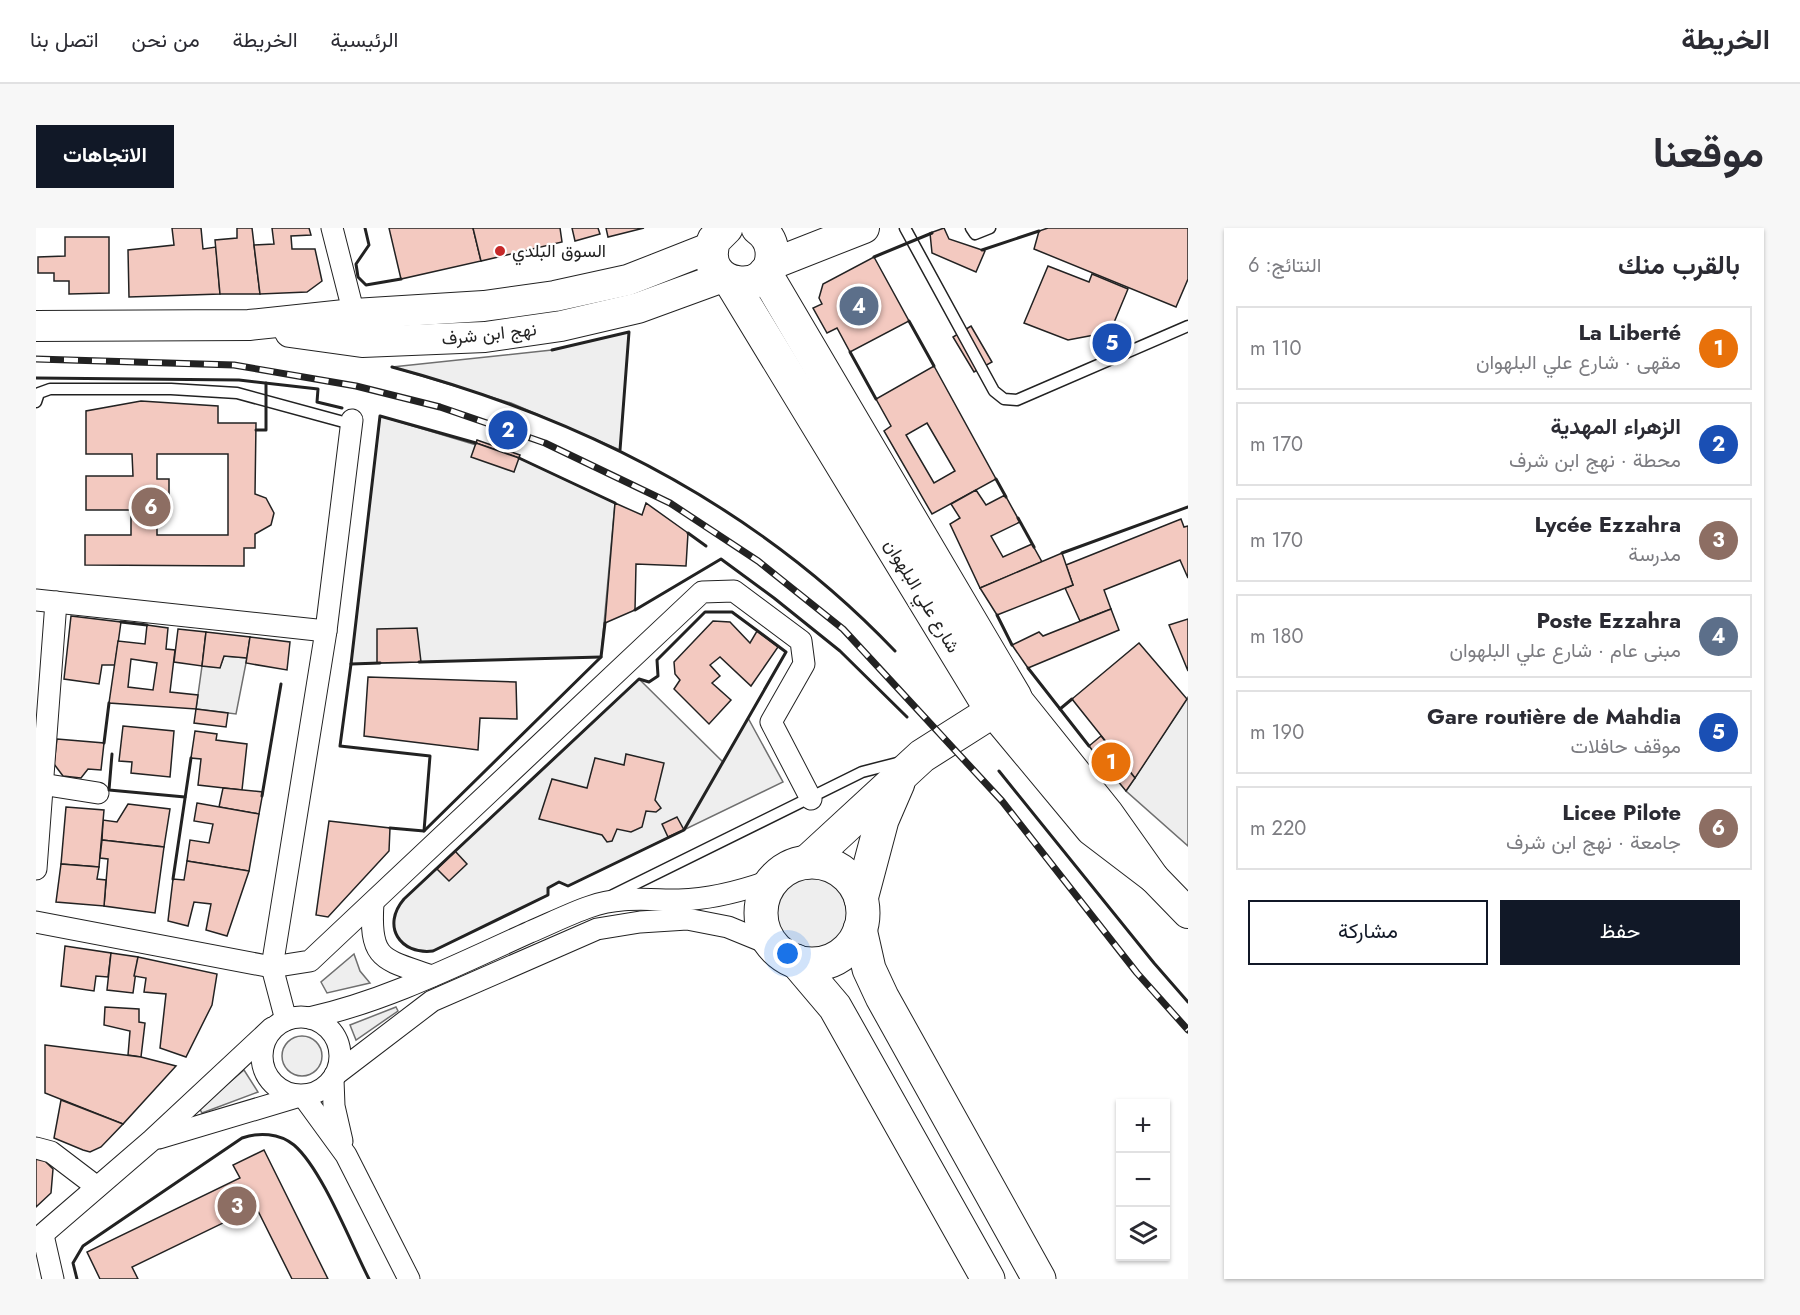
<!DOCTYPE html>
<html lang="ar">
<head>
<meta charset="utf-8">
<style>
	body { margin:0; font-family:Jost,Vazirmatn,sans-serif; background:#f7f7f7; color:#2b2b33; direction:rtl }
	.controls { position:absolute; right:18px; bottom:18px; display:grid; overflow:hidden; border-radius:0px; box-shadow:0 2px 4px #0004 }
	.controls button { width:54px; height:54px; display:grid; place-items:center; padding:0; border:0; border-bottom:2px solid #e1e1e2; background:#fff; color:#2b2b33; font:30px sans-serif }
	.you { position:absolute; left:752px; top:726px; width:21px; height:21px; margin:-15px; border:4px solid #fff; border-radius:50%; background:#1a73e8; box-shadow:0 0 0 9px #1a73e833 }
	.badge { display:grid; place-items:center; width:39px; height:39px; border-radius:50%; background:#111827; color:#fff; font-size:20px; font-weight:700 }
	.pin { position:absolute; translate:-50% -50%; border:3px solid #fff; box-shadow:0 2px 6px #0006 }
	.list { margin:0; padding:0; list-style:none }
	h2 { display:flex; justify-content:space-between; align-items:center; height:78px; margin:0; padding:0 24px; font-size:26px }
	h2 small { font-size:20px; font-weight:400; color:#7c7c81 }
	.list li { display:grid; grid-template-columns:39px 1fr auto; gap:18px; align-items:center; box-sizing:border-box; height:84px; margin:0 12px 12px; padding:0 12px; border:2px solid #e1e1e2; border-radius:0px }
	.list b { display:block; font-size:22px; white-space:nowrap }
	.list p { margin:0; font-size:20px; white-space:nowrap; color:#7c7c81 }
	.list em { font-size:20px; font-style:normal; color:#7c7c81 }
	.actions { display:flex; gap:12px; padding:18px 24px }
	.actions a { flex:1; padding:14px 0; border:2px solid #111827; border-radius:0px; text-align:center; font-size:21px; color:#111827 }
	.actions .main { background:#111827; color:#fff }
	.icon { flex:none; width:33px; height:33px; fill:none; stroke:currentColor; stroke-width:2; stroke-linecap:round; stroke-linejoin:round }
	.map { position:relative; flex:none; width:1152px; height:1051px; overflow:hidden; direction:ltr; border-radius:0px }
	header { display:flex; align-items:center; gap:36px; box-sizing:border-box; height:84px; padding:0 30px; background:#fff; border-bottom:2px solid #e1e1e2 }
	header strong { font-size:28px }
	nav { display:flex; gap:33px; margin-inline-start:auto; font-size:21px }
	.intro { display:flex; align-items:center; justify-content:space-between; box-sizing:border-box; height:144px; padding:0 36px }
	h1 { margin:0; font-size:42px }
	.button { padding:15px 27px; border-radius:0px; background:#111827; color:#fff; font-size:21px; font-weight:700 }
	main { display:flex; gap:36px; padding:0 36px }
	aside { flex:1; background:#fff; border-radius:0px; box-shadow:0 2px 4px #0004 }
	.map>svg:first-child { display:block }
</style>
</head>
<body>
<header>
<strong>الخريطة</strong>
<nav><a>الرئيسية</a><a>الخريطة</a><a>من نحن</a><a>اتصل بنا</a></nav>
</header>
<div class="intro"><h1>موقعنا</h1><a class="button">الاتجاهات</a></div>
<main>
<aside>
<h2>بالقرب منك<small>النتائج: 6</small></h2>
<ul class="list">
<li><span class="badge" style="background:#e8710a">1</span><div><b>La Liberté</b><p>مقهى · شارع علي البلهوان</p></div><em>110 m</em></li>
<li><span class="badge" style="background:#1a4fb4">2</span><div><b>الزهراء المهدية</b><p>محطة · نهج ابن شرف</p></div><em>170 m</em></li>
<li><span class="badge" style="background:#8d6e63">3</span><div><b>Lycée Ezzahra</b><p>مدرسة</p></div><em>170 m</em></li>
<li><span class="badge" style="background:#5c6f8a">4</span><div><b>Poste Ezzahra</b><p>مبنى عام · شارع علي البلهوان</p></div><em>180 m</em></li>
<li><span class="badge" style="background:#1a4fb4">5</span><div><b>Gare routière de Mahdia</b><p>موقف حافلات</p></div><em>190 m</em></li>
<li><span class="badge" style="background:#8d6e63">6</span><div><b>Licee Pilote</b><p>جامعة · نهج ابن شرف</p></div><em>220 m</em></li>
</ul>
<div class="actions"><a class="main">حفظ</a><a>مشاركة</a></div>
</aside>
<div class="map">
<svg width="1152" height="1051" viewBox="0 0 1152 1051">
	<rect width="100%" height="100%" fill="#fff"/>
	<g fill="#eee" stroke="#6f6f6f" stroke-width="1.5">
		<polygon points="593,104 584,222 475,175 356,139 516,122"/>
		<polygon points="344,188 483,230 579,275 565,429 315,436"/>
		<polygon points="188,428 211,430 200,486 160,481 166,438 184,439"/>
		<path d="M603,451L687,534L712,490L747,554L532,658L523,654L512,660V667L397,723C364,727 345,698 368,671Z"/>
		<polygon points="1152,469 1152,618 1090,563"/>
		<circle cx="775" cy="682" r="41"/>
		<polygon points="318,726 324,743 334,755 291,765 285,754"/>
		<polygon points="360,779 362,783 320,812 314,797"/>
		<circle cx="266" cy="828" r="20"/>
		<polygon points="208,842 222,864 166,885 163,880"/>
	</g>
	<g fill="#f3c9c0" stroke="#222" stroke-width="1.5" fill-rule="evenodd">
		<polygon points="136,0 165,0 167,21 180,19 184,66 93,69 92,22 138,17"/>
		<polygon points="201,0 216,0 224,66 184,66 179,12 201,10"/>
		<polygon points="236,0 273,0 275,7 255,8 256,21 279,21 286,53 271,64 224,66 218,17 238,16"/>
		<polygon points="353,0 437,0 445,33 365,51"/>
		<polygon points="437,0 524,0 526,14 445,33"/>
		<polygon points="536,0 562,0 564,6 539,13"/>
		<polygon points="570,0 608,0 572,9"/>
		<polygon points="908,0 913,11 949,23 940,44 896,25 894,5"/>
		<polygon points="1012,0 1152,0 1152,51 1140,79 998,21 1003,3"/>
		<polygon points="29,9 73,9 73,65 33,66 33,53 18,53 18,45 2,45 2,29 29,28"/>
		<polygon points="838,29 873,93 814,124 801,100 791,105 777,80 786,76 783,70 787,56"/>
		<polygon points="1012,38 1053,54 1056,46 1092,61 1074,104 1032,112 988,95"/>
		<polygon points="935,98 956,134 938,144 917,109"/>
		<path d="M898,138L960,251L896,286L848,203L855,198L840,171ZM891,195L919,243L898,255L870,207Z"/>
		<path d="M105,173L182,178V195H220L219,266L230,270L238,285L235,297L219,306V320H208V338L49,337V307H95V282H50V248H97L96,226H50V183ZM121,226H192V307H121V277H133V251H121Z"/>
		<polygon points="441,212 484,227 483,230 440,215"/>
		<polygon points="440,215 483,230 478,244 435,229"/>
		<polygon points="940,262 950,277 969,267 984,294 955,308 967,329 996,316 1006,334 944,360 914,296 924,290 915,276"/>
		<polygon points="579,275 606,287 610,275 652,305 650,338 600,336 599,382 569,395"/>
		<polygon points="1145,291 1148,299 1152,298 1152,350 1144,332 1068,362 1075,381 1044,393 1029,360 1037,357 1030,337"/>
		<polygon points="1026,325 1037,357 961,387 944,360"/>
		<polygon points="1075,381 1083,402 992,440 976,417 1003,404 1007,408"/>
		<polygon points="35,388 85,394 79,437 66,437 63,456 28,451"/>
		<polygon points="1152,391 1152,443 1133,397"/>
		<polygon points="677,393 694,394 714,415 721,403 742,419 715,458 684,429 674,437 684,448 676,455 695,472 673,496 638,461 644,452 639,446 638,434"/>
		<path d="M111,397L132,400L130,421L139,422L134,464L162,467L160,481L73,475L82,413L109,416ZM95,431L121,435L117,462L92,459Z"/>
		<polygon points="381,400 385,434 341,435 341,401"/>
		<polygon points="142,401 170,404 166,438 138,434"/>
		<polygon points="170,404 214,409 211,430 188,428 184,440 166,438"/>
		<polygon points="214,409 254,414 251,442 210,435"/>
		<polygon points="1103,415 1151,471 1099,550 1036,471"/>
		<polygon points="332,449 480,454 481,491 444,490 442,522 328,508"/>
		<polygon points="160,481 192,485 190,499 158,495"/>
		<polygon points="87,498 138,503 134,549 95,545 96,534 83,533"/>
		<polygon points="159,503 181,506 180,512 211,516 206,562 162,557 165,531 155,530"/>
		<polygon points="1065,508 1099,550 1090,563 1053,518"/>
		<polygon points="21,511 68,515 65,542 52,541 45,550 27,548 18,536"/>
		<polygon points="590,526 628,535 619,572 625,580 620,584 610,583 606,599 595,604 581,601 576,613 571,614 566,607 503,591 516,551 551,560 559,530 588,537"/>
		<polygon points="187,560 227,564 223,586 183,579"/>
		<polygon points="161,575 223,586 213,643 151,633 154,612 173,615 177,596 158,593"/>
		<polygon points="92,576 134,581 128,619 66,612 67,592 81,594"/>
		<polygon points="30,579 68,582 63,639 25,636"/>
		<polygon points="641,589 648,602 632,609 626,596"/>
		<polygon points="293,593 354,600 353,623 292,689 280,687"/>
		<polygon points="66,612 128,619 119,685 68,678 72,631 64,630"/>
		<polygon points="419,623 431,636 413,653 401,641"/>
		<polygon points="151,633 213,643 191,708 170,702 175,676 158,674 152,698 132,693 137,651 148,652"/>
		<polygon points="25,636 63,639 61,651 70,652 68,678 20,674"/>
		<polygon points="29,718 75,725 72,749 60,748 58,763 25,758"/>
		<polygon points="75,725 102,729 97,765 71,762"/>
		<polygon points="102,729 181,746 176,777 150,829 124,820 130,766 108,764 110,750 98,748"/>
		<polygon points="69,779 103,781 103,794 109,795 105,829 92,827 94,803 68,797"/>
		<polygon points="9,817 105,829 140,838 87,896 9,865"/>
		<polygon points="25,872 87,896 65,919 54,924 47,922 18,910"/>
		<polygon points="228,922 292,1051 256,1051 220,979 96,1039 102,1051 64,1051 51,1024 204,950 197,937"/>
		<polygon points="0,930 7,931 17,941 15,965 0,979"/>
	</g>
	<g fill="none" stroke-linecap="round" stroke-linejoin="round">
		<defs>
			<g id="lane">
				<polyline points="869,0 958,163 968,171 981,172 1152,98"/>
				<polyline points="935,0 939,6 954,0"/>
				<polyline points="0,174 3,165 14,161 135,161 201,165 315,196"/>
				<polyline points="577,667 826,544 865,534"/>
			</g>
			<g id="street">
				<polyline points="296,0 321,98"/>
				<polyline points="0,372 290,403"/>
				<polyline points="0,555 62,565"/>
				<polyline points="0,641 20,374"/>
				<path d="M337,675C333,733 347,731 396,748"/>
				<polyline points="0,694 236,739 274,733 666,364 698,363 765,413 768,436 735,494 775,571"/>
				<circle cx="265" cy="828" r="39"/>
				<path d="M273,790C350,773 423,736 494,704C513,696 533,686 553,679C583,668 612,672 643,672C675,671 706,663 736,652"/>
				<polyline points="250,792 236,739 290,403 316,192"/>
				<polyline points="299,847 396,773 561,701 604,694 651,691 692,699 736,717"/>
				<polyline points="297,852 298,878 306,913"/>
				<polyline points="267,868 310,927 373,1051"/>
				<polyline points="123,910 264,868"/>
				<polyline points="0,920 15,924 61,959"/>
				<polyline points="7,1007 17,1051"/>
				<polyline points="0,1012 116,912 236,800"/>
			</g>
			<g id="secondary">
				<polyline points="734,37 828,0"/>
				<polyline points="0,98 213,97 318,86 448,78 519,68 592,52 676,19"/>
				<polyline points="254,104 326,114 449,109 525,98 602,80 687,49"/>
				<polyline points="956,483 1055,602 1118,650 1072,585 979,469"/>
				<polyline points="1118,650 1152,685"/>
			</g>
			<g id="primary">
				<path d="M690,0L678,12C660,63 740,71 736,23C735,13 729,5 722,0"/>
				<polyline points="729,45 979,469 886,528 771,634"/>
				<polyline points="695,54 956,483"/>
				<circle cx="776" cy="685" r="51"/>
				<polyline points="825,671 846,592 862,555"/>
				<polyline points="824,701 833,741 846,769 1003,1051"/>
				<polyline points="760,733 799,779 952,1051"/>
			</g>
		</defs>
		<use href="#lane" stroke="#222" stroke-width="13"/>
		<use href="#street" stroke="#222" stroke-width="23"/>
		<use href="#secondary" stroke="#222" stroke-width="32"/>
		<use href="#primary" stroke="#222" stroke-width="35"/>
		<use href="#lane" stroke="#fff" stroke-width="10"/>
		<use href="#street" stroke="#fff" stroke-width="21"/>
		<use href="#secondary" stroke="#fff" stroke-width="30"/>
		<use href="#primary" stroke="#fff" stroke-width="33"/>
		<defs>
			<polyline id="rail" points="0,131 198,137 320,158 404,179 509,215 634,275 722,333 807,401 966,573 1101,745 1152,802"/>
		</defs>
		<use href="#rail" stroke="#222" stroke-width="7"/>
		<use href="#rail" stroke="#fff" stroke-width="4.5" stroke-dasharray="14" stroke-linecap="butt"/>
		<g stroke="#222" stroke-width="3">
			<polyline points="329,0 333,17 320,36 322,49 330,57 365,51"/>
			<polyline points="946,22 1003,3"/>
			<polyline points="838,29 896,5"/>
			<polyline points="873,93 898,138"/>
			<polyline points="516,122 593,104 584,222"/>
			<polyline points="814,124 840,171"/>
			<path d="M356,139C546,190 722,279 859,423"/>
			<polyline points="0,150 203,152 282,161 281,174 306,180"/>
			<polyline points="220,202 230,202 230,155"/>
			<polyline points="483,230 579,275"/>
			<polyline points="960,251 970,269"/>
			<polyline points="982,290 998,319"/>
			<polyline points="652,305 670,318"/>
			<polyline points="1026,325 1152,279"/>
			<polyline points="599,382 685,331 738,370 804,423 871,489"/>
			<path d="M669,384H696L750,424L648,602L532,658L523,654L512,660V667L397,723C364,727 345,698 368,671L603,451L613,454L622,448L621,432Z"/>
			<polyline points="961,387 976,417"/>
			<polyline points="85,394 111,397"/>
			<polyline points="383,434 565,429"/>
			<polyline points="344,435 315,436 344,188 440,215"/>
			<polyline points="315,436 304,518 394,528 388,603"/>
			<polyline points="992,440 1053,518"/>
			<polyline points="1024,481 1036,471"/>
			<polyline points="68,515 73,475"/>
			<polyline points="76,526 73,562 149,569"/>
			<polyline points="963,543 1118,735 1152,774"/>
			<polyline points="226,568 245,456"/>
			<polyline points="354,600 388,603 565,429 569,395"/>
			<polyline points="137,651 155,530"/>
			<path d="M41,1051L37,1035L47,1018L206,910C223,904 243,905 258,917C286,941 315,1016 333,1051"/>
		</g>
	</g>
	<circle fill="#c62828" stroke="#fff" stroke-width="2" cx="464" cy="23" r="6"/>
	<g text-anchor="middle" stroke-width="4.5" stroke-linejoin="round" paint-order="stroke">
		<g font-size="18" fill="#222" stroke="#fff" text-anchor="start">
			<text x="476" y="29">السوق البلدي</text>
		</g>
		<g font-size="18" fill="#222" stroke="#fff">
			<text transform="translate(453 106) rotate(-6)" y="6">نهج ابن شرف</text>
			<text transform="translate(886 368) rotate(59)" y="6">شارع علي البلهوان</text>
		</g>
	</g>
</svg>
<div class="controls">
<button>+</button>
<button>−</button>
<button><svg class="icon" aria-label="layers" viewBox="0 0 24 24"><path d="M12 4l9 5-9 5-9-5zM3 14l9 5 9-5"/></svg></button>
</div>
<div class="you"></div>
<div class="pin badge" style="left:1075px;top:534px;background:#e8710a">1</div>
<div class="pin badge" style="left:472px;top:202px;background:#1a4fb4">2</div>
<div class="pin badge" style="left:201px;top:978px;background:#8d6e63">3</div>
<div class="pin badge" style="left:823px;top:78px;background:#5c6f8a">4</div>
<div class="pin badge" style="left:1076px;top:115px;background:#1a4fb4">5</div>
<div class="pin badge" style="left:115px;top:279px;background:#8d6e63">6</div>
</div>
</main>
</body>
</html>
